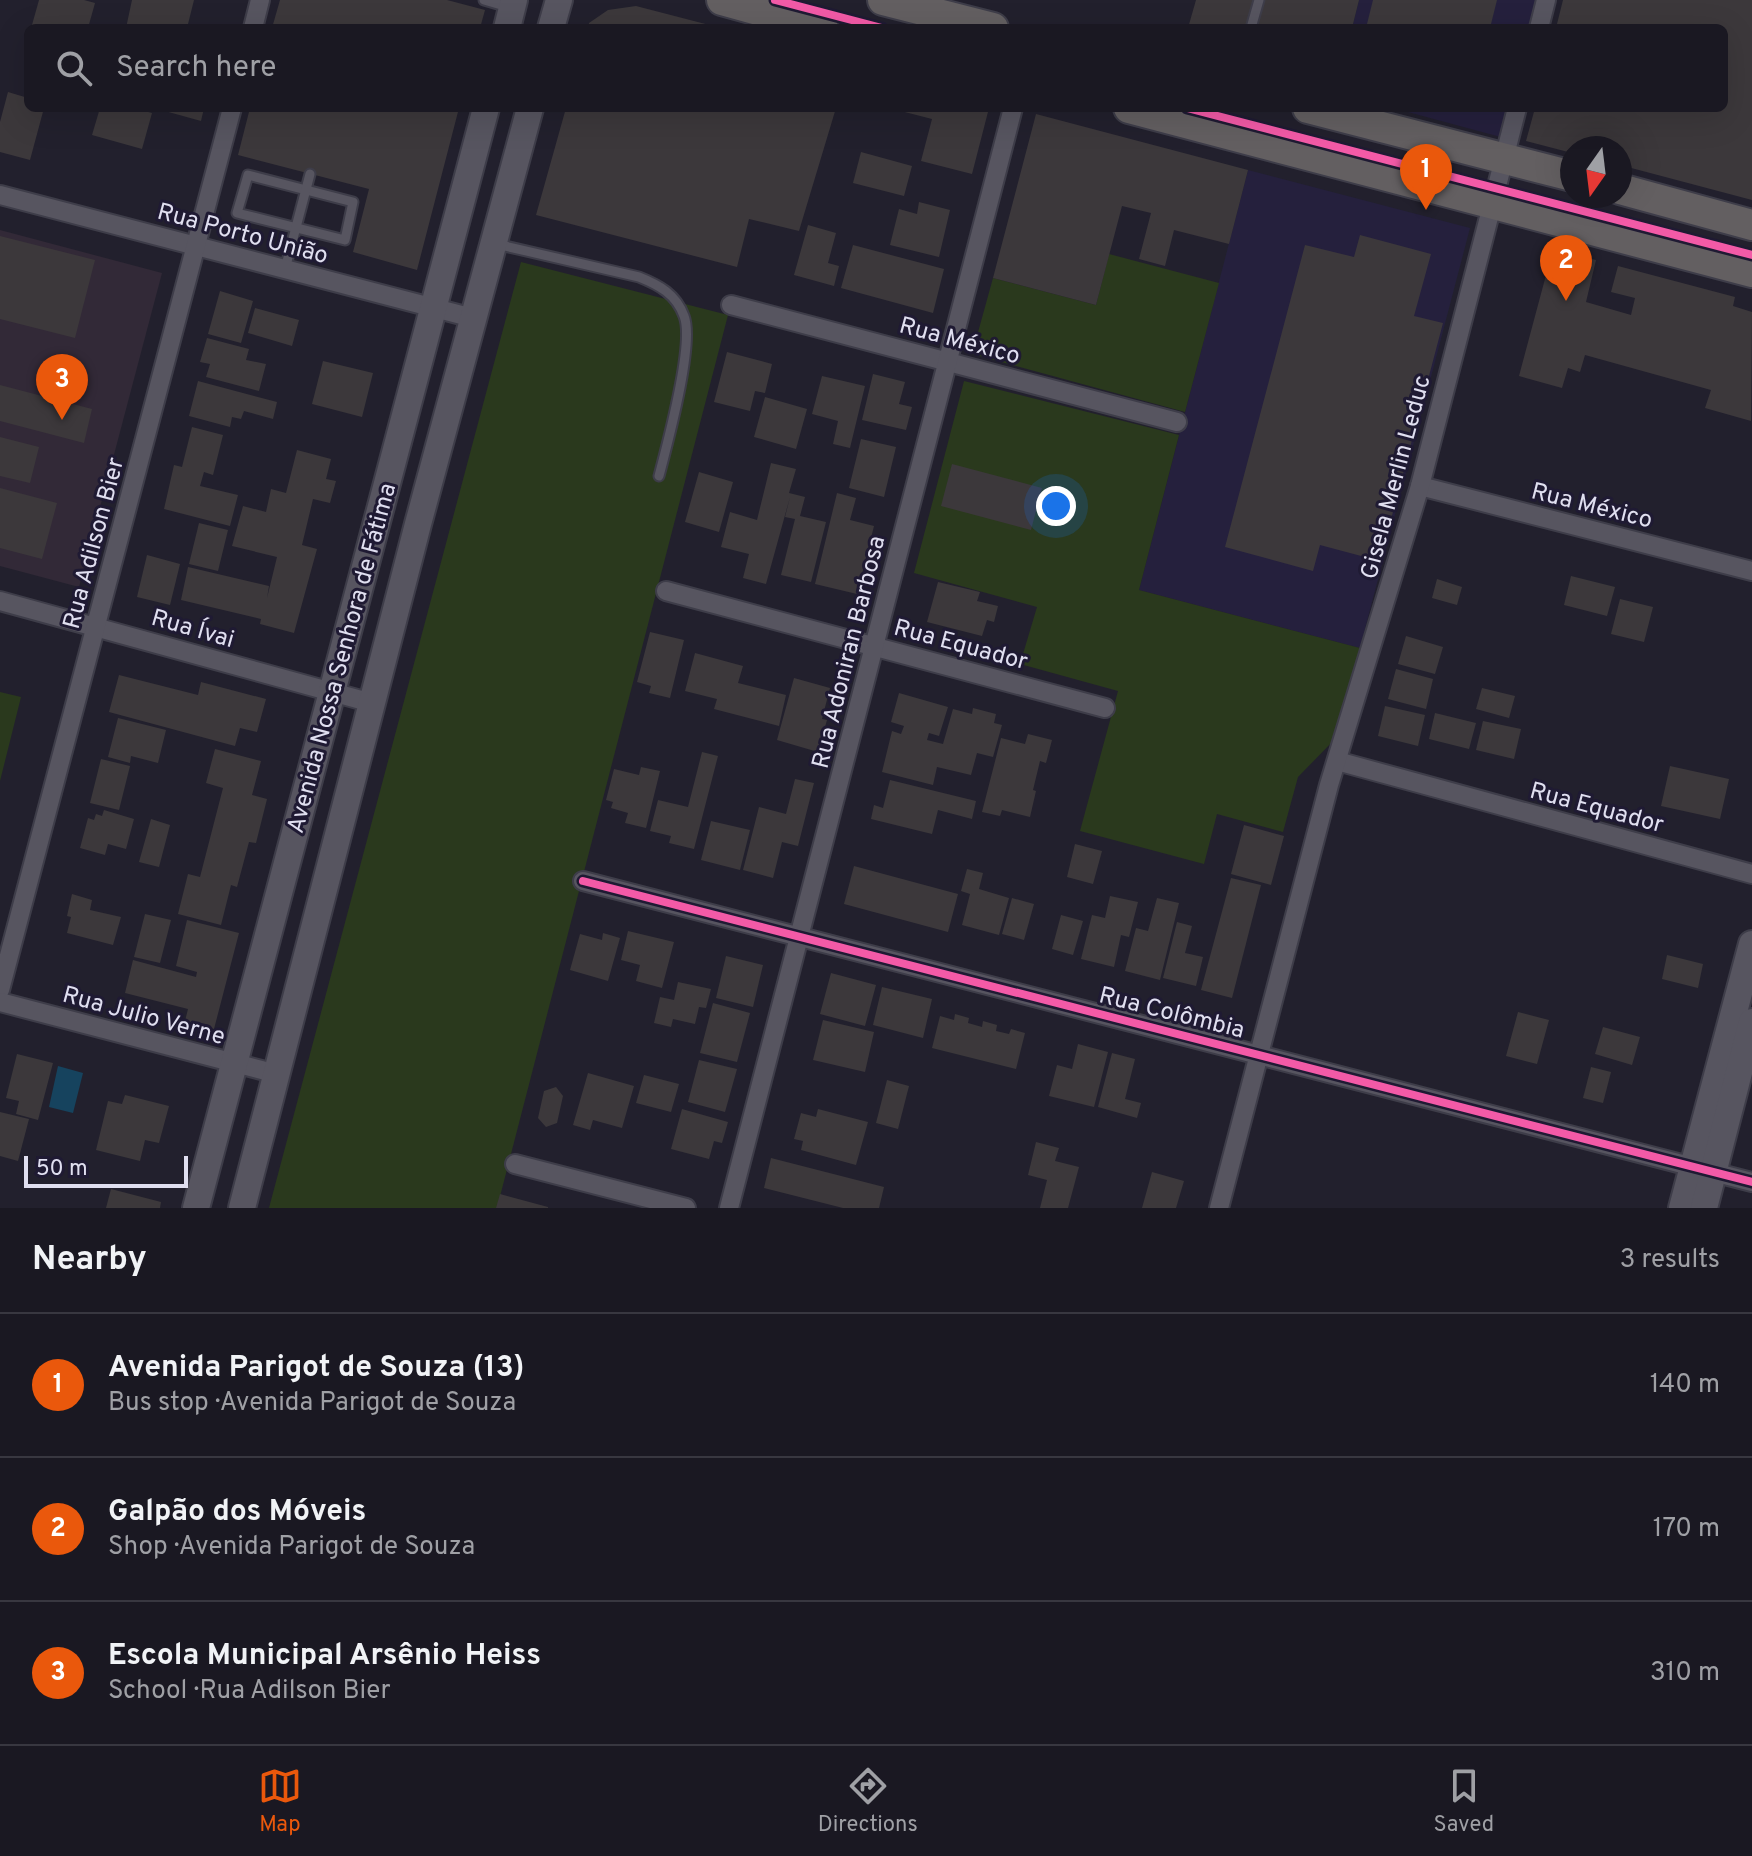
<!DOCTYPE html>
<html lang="en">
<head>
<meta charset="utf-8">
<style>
	body { margin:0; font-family:Overpass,sans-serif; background:#23212a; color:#f1f3f6 }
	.compass { position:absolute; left:1560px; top:136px; width:72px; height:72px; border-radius:50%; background:#1a1822; box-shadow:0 8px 32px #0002; rotate:194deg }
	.scale { position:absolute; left:24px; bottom:20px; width:164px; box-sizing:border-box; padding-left:8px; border:4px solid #e0dff0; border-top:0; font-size:22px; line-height:28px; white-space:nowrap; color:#e0dff0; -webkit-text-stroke:6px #1f1a33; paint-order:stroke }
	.you { position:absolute; left:1056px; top:506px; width:28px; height:28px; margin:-20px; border:6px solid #fff; border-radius:50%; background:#1a73e8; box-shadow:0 0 0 12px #1a73e833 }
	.badge { display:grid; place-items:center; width:52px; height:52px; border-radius:50%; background:#ea580c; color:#fff; font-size:26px; font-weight:700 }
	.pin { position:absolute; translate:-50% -66px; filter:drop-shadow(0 2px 4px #0008) }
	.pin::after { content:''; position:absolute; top:42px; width:28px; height:24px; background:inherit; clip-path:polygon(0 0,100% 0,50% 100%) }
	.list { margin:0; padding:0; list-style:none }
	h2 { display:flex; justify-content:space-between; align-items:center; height:104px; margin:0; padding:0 32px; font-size:34px }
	h2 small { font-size:26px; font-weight:400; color:#9fa0a5 }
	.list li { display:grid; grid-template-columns:52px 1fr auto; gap:24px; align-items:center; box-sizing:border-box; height:144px; padding:0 32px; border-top:2px solid #383740 }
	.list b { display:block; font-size:30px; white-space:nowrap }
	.list p { margin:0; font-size:26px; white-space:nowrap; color:#9fa0a5 }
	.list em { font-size:26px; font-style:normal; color:#9fa0a5 }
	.icon { flex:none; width:44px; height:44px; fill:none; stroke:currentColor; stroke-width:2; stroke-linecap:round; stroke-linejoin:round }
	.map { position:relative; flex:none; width:1752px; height:1208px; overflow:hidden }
	.search { position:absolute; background:#1a1822; box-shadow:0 8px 32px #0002; left:24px; right:24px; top:24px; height:88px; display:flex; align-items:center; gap:20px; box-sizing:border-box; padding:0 28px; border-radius:12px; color:#9fa0a5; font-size:30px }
	.sheet { height:536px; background:#1a1822 }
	nav { display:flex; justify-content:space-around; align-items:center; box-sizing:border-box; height:112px; border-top:2px solid #383740; background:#1a1822; font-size:22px; color:#9fa0a5 }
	nav a { display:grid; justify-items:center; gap:4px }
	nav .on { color:#ea580c }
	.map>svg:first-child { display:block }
</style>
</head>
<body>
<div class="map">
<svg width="1752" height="1208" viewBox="0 0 1752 1208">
	<rect width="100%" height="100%" fill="#22202d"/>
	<g fill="#25203d">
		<polygon points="1359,0 1545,0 1538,28 1352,28"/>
		<polygon points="1393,108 1516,108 1508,139"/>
		<polygon points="1248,170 1470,228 1360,648 1139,590"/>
	</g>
	<polygon fill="#322937" points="0,230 162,273 79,587 0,566"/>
	<g fill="#2a391d">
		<polygon points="1109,254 1219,283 1185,412 972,354 993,278 1096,305"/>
		<polygon points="521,262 728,315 497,1208 269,1208"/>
		<polygon points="964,381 1179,435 1139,590 1360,648 1337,737 1298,777 1283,832 1217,814 1204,864 1080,831 1118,691 1020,664 1037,607 914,573"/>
		<polygon points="0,692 21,697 0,781"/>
	</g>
	<polygon fill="#16435e" points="58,1066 83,1073 73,1113 49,1107"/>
	<g fill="#3c383b">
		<polygon points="39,0 84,0 95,3 88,28 43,28 32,25"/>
		<polygon points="132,0 194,0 187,28 126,28"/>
		<polygon points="280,0 447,0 485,10 480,28 272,28"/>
		<polygon points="1196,0 1359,0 1352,28 1188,28"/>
		<polygon points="1373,0 1497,0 1490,28 1366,28"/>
		<polygon points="1563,0 1752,0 1752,200 1620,165 1620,148 1572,148 1572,153 1526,141 1535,108 1724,108 1724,28 1556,28"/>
		<polygon points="636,6 717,27 717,28 588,28 589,23 608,10"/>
		<polygon points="8,92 28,98 28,108 44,108 30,160 0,152 0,122"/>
		<polygon points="100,108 133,108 152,113 142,149 92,135"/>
		<polygon points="154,108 204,108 201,121"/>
		<polygon points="250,108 459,108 417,270 353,252 369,189 238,155"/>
		<polygon points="566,108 836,108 799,231 749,219 737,267 536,215"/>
		<polygon points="989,108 972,174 921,161 932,119 893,109"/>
		<polygon points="1036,114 1248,170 1229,244 1174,230 1165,266 1139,259 1151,213 1122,206 1096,305 993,278"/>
		<polygon points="861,152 912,166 904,196 853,183"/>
		<polygon points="919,202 950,210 939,257 890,245 899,209 917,214"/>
		<polygon points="808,225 836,233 828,263 839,266 834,286 794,275"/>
		<polygon points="1360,235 1431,254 1414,316 1443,323 1380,561 1320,545 1313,571 1225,547 1305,245 1354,257"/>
		<polygon points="0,236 95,260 75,338 0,319"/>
		<polygon points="853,245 944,269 933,313 841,288"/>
		<polygon points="1553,249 1596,260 1586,302 1631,315 1635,298 1611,292 1618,266 1735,297 1733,306 1752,312 1751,421 1705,408 1711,390 1585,355 1580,372 1568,368 1562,388 1519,376"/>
		<polygon points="220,291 253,301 241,343 208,334"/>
		<polygon points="255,308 299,320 292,346 248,333"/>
		<polygon points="207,338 249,349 246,360 266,364 259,391 206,377 210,364 200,362"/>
		<polygon points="727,352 772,364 765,393 755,391 750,411 714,402"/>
		<polygon points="323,361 373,373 362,417 312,404"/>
		<polygon points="873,374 905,382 899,404 912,407 906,430 862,420"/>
		<polygon points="822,376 865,386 850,448 833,444 838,421 812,414"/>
		<polygon points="198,381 277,402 273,419 244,411 241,419 232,417 230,427 189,416"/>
		<polygon points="0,385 92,409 84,443 0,421"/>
		<polygon points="765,397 807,409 796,449 754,437"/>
		<polygon points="192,427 223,435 213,475 204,472 200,486 238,495 230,526 164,509 174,465 182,467"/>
		<polygon points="0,437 39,447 30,483 0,476"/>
		<polygon points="861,439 896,447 884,497 849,488"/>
		<polygon points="297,450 331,459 326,479 336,481 330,503 313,499 302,545 317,549 294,633 260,624 261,619 181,600 188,567 269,586 267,598 277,557 232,546 243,506 266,512 271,489 286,493"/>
		<polygon points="771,463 796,469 789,493 805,497 800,516 826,522 811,582 781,575 795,519 785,517 790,497 766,584 743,578 749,554 721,547 730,512 757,520"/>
		<polygon points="952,464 1042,488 1031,530 941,506"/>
		<polygon points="699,472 733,482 719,532 685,522"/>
		<polygon points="0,488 57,503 42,559 0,548"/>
		<polygon points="837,493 856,498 850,520 874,526 857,594 815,584"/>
		<polygon points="199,523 228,530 218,571 189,564"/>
		<polygon points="147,555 180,564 170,605 137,597"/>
		<polygon points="1571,576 1615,587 1607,616 1564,605"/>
		<polygon points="1437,579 1462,587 1457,605 1432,598"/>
		<polygon points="938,582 980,592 977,601 998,606 994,622 987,620 982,636 927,622"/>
		<polygon points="1620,599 1653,607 1644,642 1611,634"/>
		<polygon points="650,632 684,640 670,698 649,693 651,686 637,682"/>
		<polygon points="1406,636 1443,647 1435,674 1398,664"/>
		<polygon points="695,653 743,666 738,683 786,695 779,726 714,709 717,699 685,691"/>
		<polygon points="1396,669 1433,679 1426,709 1388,699"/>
		<polygon points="119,675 198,695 201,682 266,699 257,732 240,728 235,746 109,712"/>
		<polygon points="794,678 830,688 822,719 827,720 818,752 777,740"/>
		<polygon points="1482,688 1515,696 1509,718 1476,709"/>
		<polygon points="899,693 948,707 939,736 929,733 927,740 943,744 953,709 972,714 973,708 996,714 994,723 1002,725 993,757 977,753 971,775 937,767 933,785 882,772 892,731 901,734 904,726 891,722"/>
		<polygon points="1385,706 1425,715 1418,746 1378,736"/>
		<polygon points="1435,713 1476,723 1469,749 1429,739"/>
		<polygon points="118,718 166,730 158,763 131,756 130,763 108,757"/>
		<polygon points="1483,721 1521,729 1514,759 1476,750"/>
		<polygon points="1028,734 1052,740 1046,763 1040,761 1033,790 1036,791 1030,817 1002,810 1000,816 982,812 1001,738 1025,744"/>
		<polygon points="215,749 261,761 252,795 267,799 256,843 249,842 237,887 231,885 221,925 178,914 188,874 200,877 223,788 206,783"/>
		<polygon points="702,752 718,756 694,849 669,843 671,836 650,831 658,800 688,807"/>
		<polygon points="101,759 130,766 119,810 90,803"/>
		<polygon points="1670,766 1729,779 1720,819 1661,806"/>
		<polygon points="641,767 660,771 646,828 625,823 628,813 611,808 613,802 606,800 614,769 639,775"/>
		<polygon points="795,779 814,783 798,846 782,842 773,878 743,870 759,807 786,814"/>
		<polygon points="890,780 976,801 972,819 938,810 932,834 871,819 874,805 883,808"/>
		<polygon points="104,810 134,819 126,849 108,844 105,855 80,848 88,818 94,820 96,814 102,816"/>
		<polygon points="151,819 170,825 159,867 139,862"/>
		<polygon points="711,821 750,830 740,870 701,860"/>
		<polygon points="1244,825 1284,836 1271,885 1231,874"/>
		<polygon points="1075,844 1102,851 1093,884 1067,877"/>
		<polygon points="854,866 958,894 948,932 844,904"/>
		<polygon points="967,869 983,873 979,889 1009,898 999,935 962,925 970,894 961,891"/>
		<polygon points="1231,878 1261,885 1232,998 1201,990"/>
		<polygon points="72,894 92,900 90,910 121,917 113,945 67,933 71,917 67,916"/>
		<polygon points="1110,896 1138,902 1129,937 1121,935 1114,967 1081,959 1092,915 1105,918"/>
		<polygon points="1012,898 1034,904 1024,940 1002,934"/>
		<polygon points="1157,898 1179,903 1160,980 1125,971 1136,928 1148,931"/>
		<polygon points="145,914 171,920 160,963 134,957"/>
		<polygon points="1061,915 1083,921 1073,955 1052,949"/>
		<polygon points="187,920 239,933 214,1029 185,1021 188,1009 125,993 133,960 196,977 197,972 176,966"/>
		<polygon points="1177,922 1192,926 1185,953 1203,957 1196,986 1163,978"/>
		<polygon points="628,931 674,942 662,988 636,981 640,965 621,960"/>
		<polygon points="603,933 620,938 608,981 570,970 580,934 602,940"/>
		<polygon points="1667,955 1703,964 1698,988 1662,979"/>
		<polygon points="726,956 763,965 753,1007 716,998"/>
		<polygon points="831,973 876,985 865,1026 820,1014"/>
		<polygon points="678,982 711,989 706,1008 699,1007 695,1024 673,1019 671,1027 654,1023 660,997 674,1000"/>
		<polygon points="882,987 932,999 923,1038 873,1025"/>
		<polygon points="713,1003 750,1013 737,1062 700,1053"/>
		<polygon points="1518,1012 1549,1020 1537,1064 1506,1056"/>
		<polygon points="955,1014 969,1018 968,1023 982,1027 983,1021 997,1025 996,1031 1009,1034 1011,1029 1025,1033 1016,1069 932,1048 940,1016 954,1020"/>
		<polygon points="823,1020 874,1032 865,1072 813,1060"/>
		<polygon points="1603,1027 1640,1037 1632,1065 1595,1054"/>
		<polygon points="1078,1044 1108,1052 1094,1107 1049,1096 1057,1065 1072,1069"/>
		<polygon points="1112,1053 1135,1059 1125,1099 1141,1103 1137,1118 1098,1107"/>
		<polygon points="17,1054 53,1063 38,1120 16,1114 19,1101 6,1098"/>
		<polygon points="699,1060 737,1069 725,1112 688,1102"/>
		<polygon points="1591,1067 1611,1072 1603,1103 1583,1098"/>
		<polygon points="588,1073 634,1086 622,1128 593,1120 590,1130 573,1125"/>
		<polygon points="644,1075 679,1084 671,1112 636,1103"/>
		<polygon points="887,1080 909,1086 898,1129 876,1123"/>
		<polygon points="556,1087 563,1096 557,1123 546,1127 538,1118 544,1091"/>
		<polygon points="125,1095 169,1106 159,1143 145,1140 140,1161 96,1150 108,1101 122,1104"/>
		<polygon points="682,1109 728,1122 722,1143 714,1141 709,1159 671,1149"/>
		<polygon points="818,1109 868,1122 856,1165 801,1150 803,1141 794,1139 801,1113 816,1117"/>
		<polygon points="0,1112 29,1119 18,1161 0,1156"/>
		<polygon points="1036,1142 1059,1148 1055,1161 1079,1167 1068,1208 1040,1208 1047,1180 1028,1175"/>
		<polygon points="771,1158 884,1187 879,1208 843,1208 764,1188"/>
		<polygon points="1152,1172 1184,1181 1176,1208 1142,1208"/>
		<polygon points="111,1189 161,1202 160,1208 106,1208"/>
		<polygon points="500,1194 548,1207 548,1208 496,1208"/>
	</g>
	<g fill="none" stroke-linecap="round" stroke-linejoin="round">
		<defs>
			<g id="lane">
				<polyline points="484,0 508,7"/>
				<polyline points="1251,28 1259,0"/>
				<polygon points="248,175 353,202 345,240 237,213"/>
				<path d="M496,244L639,277C659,285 676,294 684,316C695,343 667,445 659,476"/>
				<polyline points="285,269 310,174"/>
			</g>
			<g id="street">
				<polyline points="253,28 260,0"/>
				<polyline points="1539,28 1546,0"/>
				<polyline points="0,195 473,318"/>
				<polyline points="731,305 1177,422"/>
				<polyline points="1420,486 1752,571"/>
				<polyline points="666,591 1105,708"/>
				<polyline points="0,601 372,703"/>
				<polyline points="1337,761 1752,874"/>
				<polyline points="583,881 1752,1182"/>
				<polyline points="0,990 232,108"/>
				<polyline points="0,1002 277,1074"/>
				<polyline points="515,1164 686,1208"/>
				<polyline points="729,1208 1013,108"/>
				<polyline points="1219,1208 1329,785 1420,486 1517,108"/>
			</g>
			<g id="secondary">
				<polyline points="507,28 514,0"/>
				<polyline points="551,28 559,0"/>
				<polyline points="196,1208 486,108"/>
				<polyline points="242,1208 418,524 530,108"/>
				<polyline points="1682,1208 1752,944"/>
				<polyline points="1704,1208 1752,1022"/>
			</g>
			<g id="primary">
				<polyline points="722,0 823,28"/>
				<polyline points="883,0 993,28"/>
				<polyline points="1129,108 1752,272"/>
				<polyline points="1308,108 1572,176"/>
				<polyline points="1620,189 1752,225"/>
			</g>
		</defs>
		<use href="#lane" stroke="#3e3d49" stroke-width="13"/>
		<use href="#street" stroke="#3e3d49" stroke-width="22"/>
		<use href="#secondary" stroke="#3e3d49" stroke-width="30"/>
		<use href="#primary" stroke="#3e3d49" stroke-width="34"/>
		<use href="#lane" stroke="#575560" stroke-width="9"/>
		<use href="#street" stroke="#575560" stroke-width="18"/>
		<use href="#secondary" stroke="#575560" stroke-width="26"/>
		<use href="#primary" stroke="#635f61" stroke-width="30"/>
		<defs>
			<g id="cycleway">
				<polyline points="775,0 882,28"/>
				<polyline points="1187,108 1752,255"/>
				<polyline points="583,881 1752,1182"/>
			</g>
		</defs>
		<use href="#cycleway" stroke="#1f1a33" stroke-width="13"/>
		<use href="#cycleway" stroke="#f35aa7" stroke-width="8"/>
	</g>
	<g text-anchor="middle" stroke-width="6" stroke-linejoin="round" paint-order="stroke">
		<g font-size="24" fill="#e0dff0" stroke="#1f1a33">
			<text transform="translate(243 233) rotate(15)" y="8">Rua Porto União</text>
			<text transform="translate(960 340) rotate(15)" y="8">Rua México</text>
			<text transform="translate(1395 477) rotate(-75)" y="8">Gisela Merlin Leduc</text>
			<text transform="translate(1592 505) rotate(14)" y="8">Rua México</text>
			<text transform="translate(93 543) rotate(-75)" y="8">Rua Adilson Bier</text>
			<text transform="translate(193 628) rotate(16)" y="8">Rua Ívai</text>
			<text transform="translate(961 644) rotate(15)" y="8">Rua Equador</text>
			<text transform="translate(848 652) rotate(-76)" y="8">Rua Adoniran Barbosa</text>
			<text transform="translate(341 658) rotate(-75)" y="8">Avenida Nossa Senhora de Fátima</text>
			<text transform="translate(1597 807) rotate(15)" y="8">Rua Equador</text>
			<text transform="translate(1172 1012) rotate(14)" y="8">Rua Colômbia</text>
			<text transform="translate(144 1015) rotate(15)" y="8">Rua Julio Verne</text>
		</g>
	</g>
</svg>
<svg class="compass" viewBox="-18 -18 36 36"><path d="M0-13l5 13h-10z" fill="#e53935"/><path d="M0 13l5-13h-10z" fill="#9fa0a5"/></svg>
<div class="scale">50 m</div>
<div class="you"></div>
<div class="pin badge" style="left:1426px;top:210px">1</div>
<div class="pin badge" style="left:1566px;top:301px">2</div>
<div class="pin badge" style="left:62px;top:420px">3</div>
<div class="search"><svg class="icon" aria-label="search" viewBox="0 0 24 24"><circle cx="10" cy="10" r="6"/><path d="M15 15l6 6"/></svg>Search here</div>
</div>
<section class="sheet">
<h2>Nearby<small>3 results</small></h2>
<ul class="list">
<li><span class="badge">1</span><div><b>Avenida Parigot de Souza (13)</b><p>Bus stop · Avenida Parigot de Souza</p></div><em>140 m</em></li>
<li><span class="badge">2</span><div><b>Galpão dos Móveis</b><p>Shop · Avenida Parigot de Souza</p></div><em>170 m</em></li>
<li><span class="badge">3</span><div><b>Escola Municipal Arsênio Heiss</b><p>School · Rua Adilson Bier</p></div><em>310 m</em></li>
</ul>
</section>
<nav>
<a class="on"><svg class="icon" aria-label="map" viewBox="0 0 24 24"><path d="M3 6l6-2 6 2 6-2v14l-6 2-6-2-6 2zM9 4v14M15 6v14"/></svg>Map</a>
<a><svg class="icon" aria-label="directions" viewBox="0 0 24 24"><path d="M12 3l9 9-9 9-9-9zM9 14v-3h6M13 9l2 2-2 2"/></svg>Directions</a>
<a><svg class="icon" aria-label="saved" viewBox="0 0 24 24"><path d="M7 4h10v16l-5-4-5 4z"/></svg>Saved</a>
</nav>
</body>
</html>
